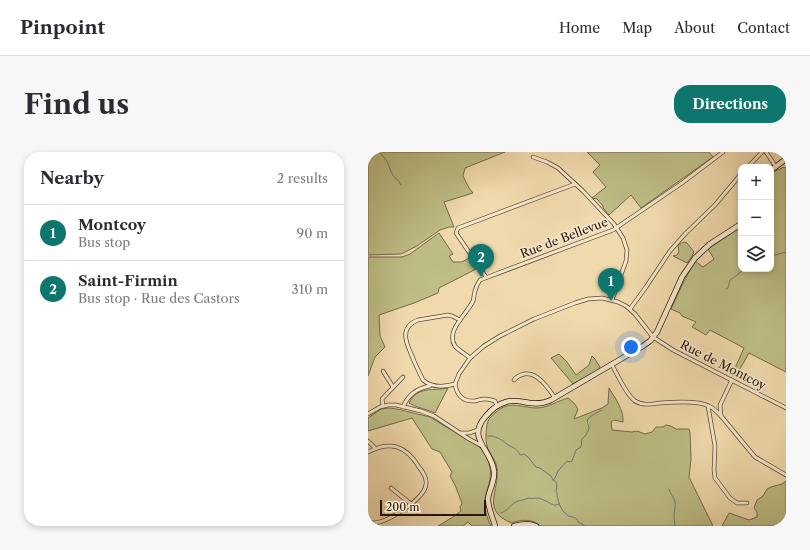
<!DOCTYPE html>
<html lang="en">
<head>
<meta charset="utf-8">
<style>
	body { margin:0; font-family:"Libre Caslon Text",serif; background:#f7f7f7; color:#2b2b33 }
	.controls { position:absolute; right:12px; top:12px; display:grid; overflow:hidden; border-radius:8px; box-shadow:0 2px 6px #0003 }
	.controls button { width:36px; height:36px; display:grid; place-items:center; padding:0; border:0; border-bottom:1px solid #e1e1e2; background:#fff; color:#2b2b33; font:20px sans-serif }
	.scale { position:absolute; left:12px; bottom:10px; width:106px; box-sizing:border-box; padding-left:4px; border:2px solid #2c170d; border-top:0; font-size:11px; line-height:14px; white-space:nowrap; color:#2c170d; -webkit-text-stroke:3px #f5e7ca; paint-order:stroke }
	.you { position:absolute; left:263px; top:195px; width:14px; height:14px; margin:-10px; border:3px solid #fff; border-radius:50%; background:#1a73e8; box-shadow:0 0 0 6px #1a73e833 }
	.badge { display:grid; place-items:center; width:26px; height:26px; border-radius:50%; background:#0f766e; color:#fff; font-size:13px; font-weight:700 }
	.pin { position:absolute; translate:-50% -33px; filter:drop-shadow(0 1px 2px #0008) }
	.pin::after { content:''; position:absolute; top:21px; width:14px; height:12px; background:inherit; clip-path:polygon(0 0,100% 0,50% 100%) }
	.list { margin:0; padding:0; list-style:none }
	h2 { display:flex; justify-content:space-between; align-items:center; height:52px; margin:0; padding:0 16px; font-size:17px }
	h2 small { font-size:13px; font-weight:400; color:#7c7c81 }
	.list li { display:grid; grid-template-columns:26px 1fr auto; gap:12px; align-items:center; box-sizing:border-box; height:56px; padding:0 16px; border-top:1px solid #e1e1e2 }
	.list b { display:block; font-size:15px; white-space:nowrap }
	.list p { margin:0; font-size:13px; white-space:nowrap; color:#7c7c81 }
	.list em { font-size:13px; font-style:normal; color:#7c7c81 }
	.icon { flex:none; width:22px; height:22px; fill:none; stroke:currentColor; stroke-width:2; stroke-linecap:round; stroke-linejoin:round }
	.map { position:relative; flex:none; width:418px; height:374px; overflow:hidden; border-radius:16px }
	header { display:flex; align-items:center; gap:24px; box-sizing:border-box; height:56px; padding:0 20px; background:#fff; border-bottom:1px solid #e1e1e2 }
	header strong { font-size:19px }
	nav { display:flex; gap:22px; margin-inline-start:auto; font-size:14px }
	.intro { display:flex; align-items:center; justify-content:space-between; box-sizing:border-box; height:96px; padding:0 24px }
	h1 { margin:0; font-size:28px }
	.button { padding:10px 18px; border-radius:16px; background:#0f766e; color:#fff; font-size:14px; font-weight:700 }
	main { display:flex; gap:24px; padding:0 24px }
	aside { flex:1; background:#fff; border-radius:16px; box-shadow:0 2px 6px #0003 }
	.map>svg:first-child { display:block }
</style>
</head>
<body>
<header>
<strong>Pinpoint</strong>
<nav><a>Home</a><a>Map</a><a>About</a><a>Contact</a></nav>
</header>
<div class="intro"><h1>Find us</h1><a class="button">Directions</a></div>
<main>
<aside>
<h2>Nearby<small>2 results</small></h2>
<ul class="list">
<li><span class="badge">1</span><div><b>Montcoy</b><p>Bus stop</p></div><em>90 m</em></li>
<li><span class="badge">2</span><div><b>Saint-Firmin</b><p>Bus stop · Rue des Castors</p></div><em>310 m</em></li>
</ul>
</aside>
<div class="map">
<svg width="418" height="374" viewBox="0 0 418 374">
	<rect width="100%" height="100%" fill="#f0daad"/>
	<filter id="stains"><feTurbulence type="fractalNoise" baseFrequency=".005" numOctaves="4"/><feColorMatrix values="0 0 0 0 .2 0 0 0 0 .09 0 0 0 0 .02 0 0 0 .5 -.17"/></filter>
	<radialGradient id="worn" r=".72"><stop offset=".6" stop-color="#630" stop-opacity="0"/><stop offset="1" stop-color="#630" stop-opacity=".3"/></radialGradient>
	<g fill="#bebe86" stroke="#756a4a">
		<polygon points="0,0 137,0 97,16 95,24 101,36 105,41 76,50 86,75 81,75 72,78 49,94 33,102 0,103"/>
		<polygon points="219,0 341,0 345,5 273,56 263,43 241,63 235,56 235,54 229,47 224,46 238,35 225,20 232,13"/>
		<polygon points="416,15 418,16 418,220 381,201 368,224 364,223 376,196 342,178 338,183 324,175 328,170 314,164 312,161 303,157 316,129 327,109 335,115 346,107 340,97 373,75 373,117 403,117 403,21"/>
		<polygon points="71,81 85,102 81,104 85,110 94,110 101,106 108,117 71,136 70,141 46,151 11,163 12,184 17,195 7,205 0,224 0,105 34,105 42,102"/>
		<polygon points="316,90 319,91 326,100 323,106 319,111 305,104 309,103 311,100 310,93"/>
		<polygon points="191,202 199,210 208,223 221,213 224,204 227,207 232,215 230,218 205,232 183,206"/>
		<path d="M80,236L67,261C58,257 49,256 41,251C49,234 65,239 80,236Z"/>
		<path d="M241,236C247,246 256,258 255,270L246,268L243,270L244,278L264,280L269,279L277,282L284,280L288,275H295L298,273L303,274L308,277H321L322,280L323,307L321,325L345,374H172C165,367 153,367 144,371C112,359 132,339 129,316C128,308 121,302 119,294C117,288 118,272 121,267C123,264 129,259 132,257C143,249 156,256 168,256C180,256 189,249 200,246L206,251L210,257L206,267L234,256L240,252Z"/>
		<path d="M21,256L29,257L62,265L113,296C117,302 121,309 122,316C124,327 119,336 117,347C116,356 119,366 123,374H104L100,370L95,374H70L85,365L93,359L92,355L94,351L87,333L82,324L84,320L72,300L64,297L44,266L0,279V266L13,257Z"/>
		<polygon points="418,329 418,374 354,374 361,361 381,368 389,365 389,360 386,356 389,348 395,344 399,337 403,335 414,332"/>
	</g>
	<g fill="none" stroke-linecap="round" stroke-linejoin="round">
		<g stroke="#6f796f" stroke-width="1">
			<path d="M11,0C15,4 19,8 21,14C22,16 22,18 23,20C25,26 31,27 33,33"/>
			<polyline points="403,104 418,100"/>
			<polyline points="358,137 360,136 362,128 368,124 376,117"/>
			<path d="M120,284C123,284 125,284 127,285C132,286 136,290 139,292C144,296 148,295 152,303L156,302L160,305L168,315L172,316L183,324L185,328L188,330L189,333L188,339L189,341C189,346 192,356 196,360C197,361 199,362 200,364C205,365 209,365 210,370L214,372L217,374"/>
			<path d="M185,328L187,326L190,319L199,309L202,310L204,309L208,298L213,295L214,287C217,285 220,280 221,276C221,273 218,270 220,267C222,264 231,260 234,258"/>
			<path d="M301,337C302,342 306,345 307,350C308,355 306,359 306,364C306,367 307,370 307,374"/>
			<path d="M133,361C140,359 143,351 150,349C154,348 157,348 160,346C164,347 167,346 171,346C173,347 176,348 178,349C183,351 185,355 191,352"/>
		</g>
		<defs>
			<g id="street">
				<polyline points="398,0 408,15"/>
				<polyline points="165,5 179,10 190,16 215,39 246,72 255,86 259,98 258,109 244,148"/>
				<polyline points="380,15 394,0"/>
				<polyline points="118,125 88,81 90,76 207,32"/>
				<polyline points="262,157 278,135 302,99 317,82 347,53 373,22"/>
				<path d="M102,206C98,202 91,199 87,194C77,179 99,162 105,149C106,146 106,142 107,139C108,135 110,131 112,128L245,78L314,31L355,0"/>
				<path d="M244,213C249,222 259,244 267,249C275,254 284,252 292,251C304,250 330,248 341,254C346,256 349,260 353,264"/>
				<polyline points="15,219 25,235"/>
				<path d="M146,228C149,224 152,223 156,222C169,219 181,237 187,246"/>
				<polyline points="364,228 352,253 353,264 387,305 418,323"/>
				<polyline points="87,232 91,222 102,206 116,194 132,184 166,167 207,151 220,147 234,146 250,150 258,154 267,162 285,185 305,198 418,256"/>
				<path d="M87,232C76,235 64,236 55,228C51,220 47,212 44,204C38,191 31,175 50,168L80,163L84,164L92,168"/>
				<path d="M87,232C89,244 95,250 107,249C110,248 114,247 117,247C120,247 124,248 127,249L129,254"/>
				<polyline points="15,254 14,247 35,225"/>
				<polyline points="340,254 347,294 346,318 347,326 362,346 369,351 379,351"/>
				<path d="M35,255C40,243 50,236 62,234"/>
				<polyline points="0,262 12,255 20,253 28,253 53,259 66,264 101,287 114,294"/>
				<polyline points="93,281 101,281 110,278"/>
				<polyline points="0,289 7,296"/>
				<path d="M0,300C23,288 38,294 51,315C55,320 59,326 58,332C57,347 20,370 6,371C6,371 0,370 0,370"/>
				<polyline points="23,336 43,352"/>
			</g>
			<g id="secondary">
				<polyline points="403,18 418,7"/>
				<path d="M127,374C125,366 120,356 120,347C121,338 127,329 126,320C125,298 97,287 118,264C123,258 130,252 138,250C146,247 154,250 162,251C170,252 177,251 183,248L275,194L282,189L289,180L314,125L327,106L342,92L373,72"/>
				<path d="M146,374C154,372 160,371 168,374"/>
			</g>
		</defs>
		<use href="#street" stroke="#5d4835" stroke-width="4.5"/>
		<use href="#secondary" stroke="#2c170d" stroke-width="6"/>
		<use href="#street" stroke="#f5e7ca" stroke-width="3"/>
		<use href="#secondary" stroke="#f5e7ca" stroke-width="4.5"/>
	</g>
	<g text-anchor="middle" stroke-width="3.5" stroke-linejoin="round" paint-order="stroke">
		<g font-size="12" fill="#2c170d" stroke="#f5e7ca">
			<text transform="translate(196 86) rotate(-21)" y="4">Rue de Bellevue</text>
			<text transform="translate(355 213) rotate(27)" y="4">Rue de Montcoy</text>
		</g>
	</g>
	<rect width="100%" height="100%" filter="url(#stains)"/>
	<rect width="100%" height="100%" fill="url(#worn)"/>
</svg>
<div class="controls">
<button>+</button>
<button>−</button>
<button><svg class="icon" aria-label="layers" viewBox="0 0 24 24"><path d="M12 4l9 5-9 5-9-5zM3 14l9 5 9-5"/></svg></button>
</div>
<div class="scale">200 m</div>
<div class="you"></div>
<div class="pin badge" style="left:243px;top:149px">1</div>
<div class="pin badge" style="left:113px;top:125px">2</div>
</div>
</main>
</body>
</html>
